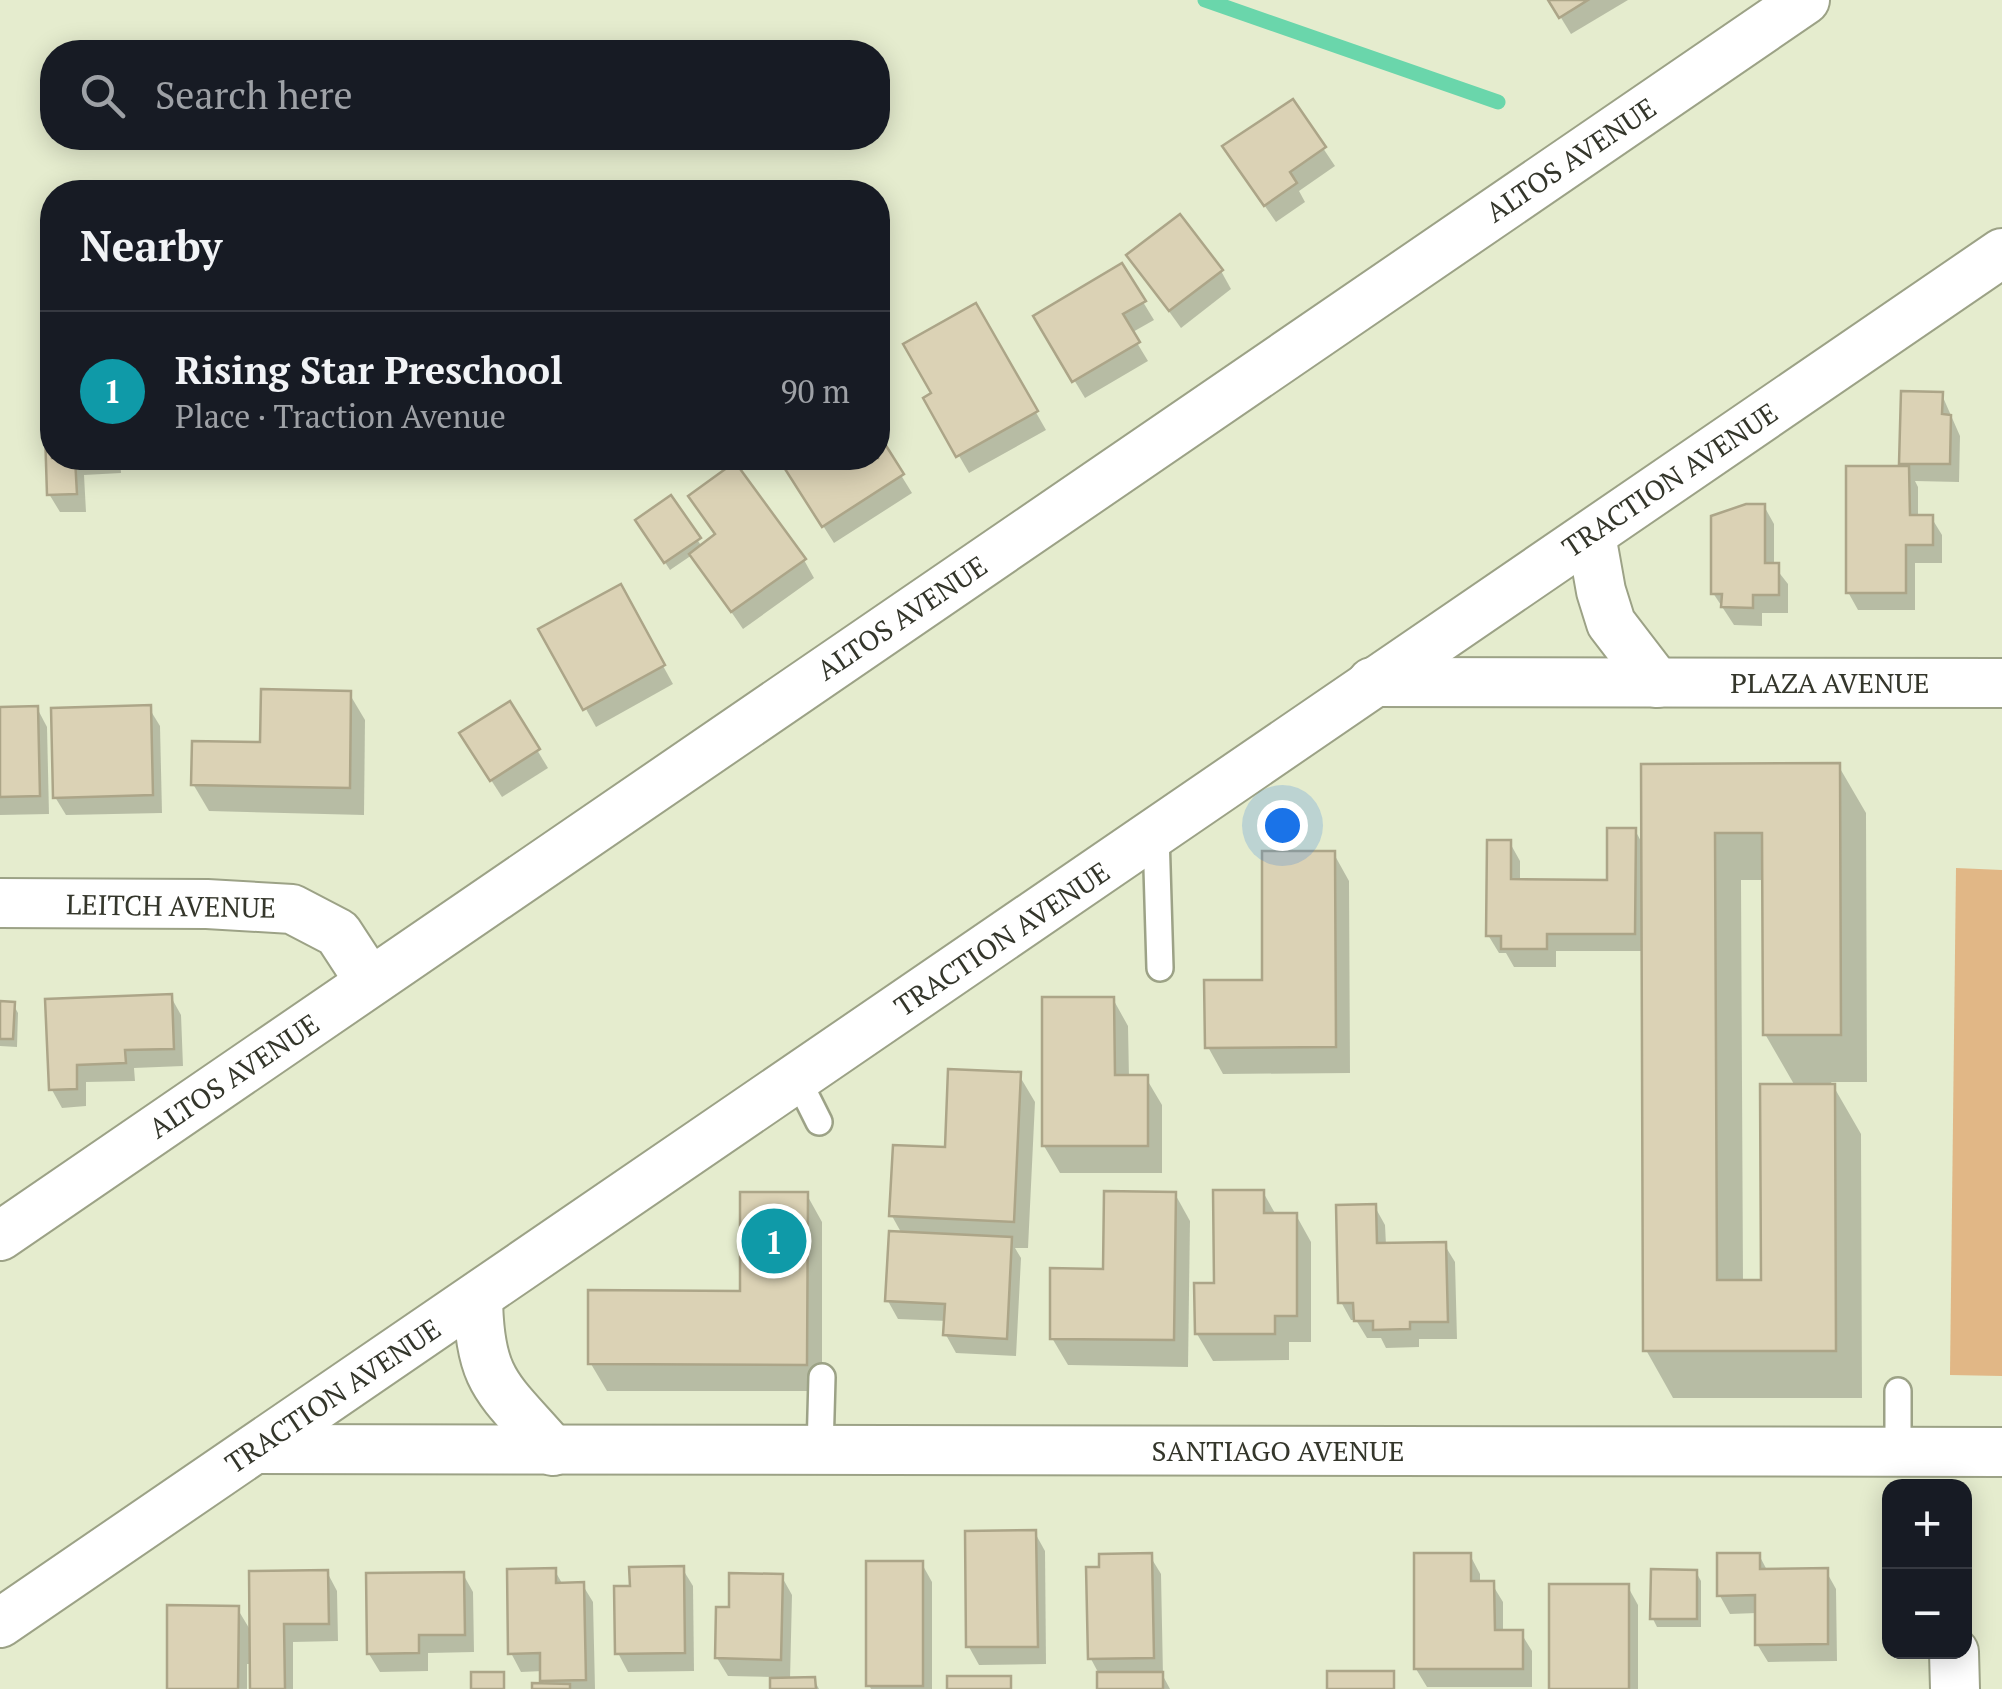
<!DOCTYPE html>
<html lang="en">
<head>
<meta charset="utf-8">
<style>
	body { margin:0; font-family:"PT Serif",serif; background:#242831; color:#f1f3f6 }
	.controls { position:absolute; right:30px; bottom:30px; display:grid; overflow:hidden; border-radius:20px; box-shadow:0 5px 25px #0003 }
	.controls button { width:90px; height:90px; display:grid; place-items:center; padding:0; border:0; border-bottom:2px solid #363941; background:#171b24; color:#f1f3f6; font:50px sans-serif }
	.you { position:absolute; left:1282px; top:825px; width:35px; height:35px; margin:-25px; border:8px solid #fff; border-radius:50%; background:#1a73e8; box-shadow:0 0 0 15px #1a73e833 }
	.badge { display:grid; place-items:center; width:65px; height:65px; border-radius:50%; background:#2563eb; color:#fff; font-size:32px; font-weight:700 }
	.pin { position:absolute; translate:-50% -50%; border:5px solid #fff; box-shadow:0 2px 10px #0006 }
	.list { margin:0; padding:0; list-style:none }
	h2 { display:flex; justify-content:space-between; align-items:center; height:130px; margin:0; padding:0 40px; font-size:42px }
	h2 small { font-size:32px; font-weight:400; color:#9ea1a6 }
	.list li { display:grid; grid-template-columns:65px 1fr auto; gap:30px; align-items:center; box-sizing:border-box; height:160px; padding:0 40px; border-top:2px solid #363941 }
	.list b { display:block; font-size:38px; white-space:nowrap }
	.list p { margin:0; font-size:32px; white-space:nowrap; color:#9ea1a6 }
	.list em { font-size:32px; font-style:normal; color:#9ea1a6 }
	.icon { flex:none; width:55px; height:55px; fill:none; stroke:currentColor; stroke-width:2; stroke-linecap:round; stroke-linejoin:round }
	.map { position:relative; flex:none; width:2002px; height:1689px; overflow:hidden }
	.search { position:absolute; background:#171b24; box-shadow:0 5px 25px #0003; left:40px; top:40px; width:850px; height:110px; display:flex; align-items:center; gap:25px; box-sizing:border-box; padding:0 35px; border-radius:40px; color:#9ea1a6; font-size:38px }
	.panel { position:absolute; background:#171b24; box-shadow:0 5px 25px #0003; left:40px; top:180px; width:850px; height:290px; border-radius:40px }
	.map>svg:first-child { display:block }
</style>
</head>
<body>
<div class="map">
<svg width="2002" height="1689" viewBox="0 0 2002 1689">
	<rect width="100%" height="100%" fill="#e5ecce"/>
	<polygon fill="#e1b786" points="1956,868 2002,870 2002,1376 1950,1375"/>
	<g fill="#0003" fill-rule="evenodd">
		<polygon points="1550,0 1628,0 1571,34"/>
		<polygon points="1292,102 1335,166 1299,191 1305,202 1276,222 1236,165"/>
		<polygon points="1129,256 1221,271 1231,289 1181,328"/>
		<polygon points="1121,266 1154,320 1131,333 1148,361 1085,398 1036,317"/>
		<polygon points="975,306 1046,430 969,473 926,399 935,394"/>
		<polygon points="1942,395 1960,436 1959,482 1915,481 1918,487 1918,517 1931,517 1942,535 1942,563 1915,563 1915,610 1858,610 1848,592 1905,469 1901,463"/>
		<polygon points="47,401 52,401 52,458 120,458 121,473 84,475 86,512 60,512 49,494"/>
		<polygon points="878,438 912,493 834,543 780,458 878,458"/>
		<polygon points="671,499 702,547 717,536 804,560 814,578 743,629 692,555 670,570 643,529"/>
		<polygon points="1764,506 1774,524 1774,566 1788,584 1788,613 1762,613 1762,626 1734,625 1713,593"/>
		<polygon points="620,588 673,684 596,727 542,630"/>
		<polygon points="349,693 365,720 364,815 209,811 193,784"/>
		<polygon points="509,704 548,768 502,797 473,752"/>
		<polygon points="37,708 47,727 49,814 0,815 0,709"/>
		<polygon points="149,708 160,726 162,813 66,815 55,797"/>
		<path d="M1838,765L1866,813L1867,1082H1831L1861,1134L1862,1398H1673L1646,1350L1644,951H1556V967H1514L1506,953H1499L1488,935L1510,843L1520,861V882L1609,883L1635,830L1644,847ZM1741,880H1765V1034L1795,1086L1764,1282H1743Z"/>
		<polygon points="1334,854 1349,881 1350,1073 1223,1074 1208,1047 1264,982"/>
		<polygon points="171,997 181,1015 183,1066 134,1068 135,1081 86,1082 86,1106 62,1108 52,1090 48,1002"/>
		<polygon points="1113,999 1128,1026 1129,1078 1146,1078 1162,1105 1162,1173 1060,1173 1044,1146"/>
		<polygon points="0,1004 13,1004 18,1013 17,1047 0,1046"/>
		<polygon points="1019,1075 1035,1102 1028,1248 1015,1248 1021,1258 1016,1356 956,1353 946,1335 947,1321 898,1319 888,1301 902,1234 892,1216 947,1150"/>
		<polygon points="1263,1192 1276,1215 1296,1215 1311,1242 1311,1342 1289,1342 1289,1360 1213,1361 1197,1334 1216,1285"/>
		<polygon points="1175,1194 1190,1221 1188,1367 1068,1365 1052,1338 1105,1272"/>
		<polygon points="807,1195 822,1222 822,1391 607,1391 591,1364 742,1294"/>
		<polygon points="1375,1207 1385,1225 1386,1245 1444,1244 1455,1262 1457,1339 1419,1339 1419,1347 1386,1348 1381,1338 1367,1338 1356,1320 1351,1320 1341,1302"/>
		<polygon points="1035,1533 1045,1551 1046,1664 979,1665 969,1647"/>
		<polygon points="1470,1555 1480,1574 1480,1584 1492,1584 1503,1602 1503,1633 1521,1633 1532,1651 1532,1687 1427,1687 1416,1669"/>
		<polygon points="1759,1555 1768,1572 1826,1571 1836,1589 1837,1661 1768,1662 1757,1644 1757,1613 1730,1614 1720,1596"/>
		<polygon points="1150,1556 1161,1574 1163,1676 1170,1689 1099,1689 1099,1674 1091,1659"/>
		<polygon points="922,1564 932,1582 932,1689 871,1689 869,1685"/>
		<polygon points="682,1568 693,1586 694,1671 628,1672 618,1653"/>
		<polygon points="555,1571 563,1585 582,1584 593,1602 595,1689 534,1689 546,1686 543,1671 521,1672 511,1653"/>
		<polygon points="327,1572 337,1591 338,1641 293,1642 293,1689 252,1689 252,1664 247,1664 247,1689 169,1689 237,1608 252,1633"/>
		<polygon points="1696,1572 1701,1581 1701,1627 1657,1627 1653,1619"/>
		<polygon points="463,1574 473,1592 474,1652 428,1653 428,1671 380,1672 369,1654"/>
		<polygon points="782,1577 792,1595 790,1680 814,1680 819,1689 773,1689 772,1677 728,1676 717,1658 731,1610"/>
		<polygon points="1628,1587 1638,1605 1638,1689 1551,1689"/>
	</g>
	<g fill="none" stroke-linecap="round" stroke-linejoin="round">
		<polyline stroke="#6ad6ab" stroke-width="15" points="1205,0 1498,102"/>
	</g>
	<g fill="#dbd2b5" stroke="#aca588" stroke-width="2.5">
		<polygon points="1548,0 1588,0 1559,18"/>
		<polygon points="1293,99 1326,147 1290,172 1297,183 1264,206 1222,146"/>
		<polygon points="1180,214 1223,270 1169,311 1126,255"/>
		<polygon points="1122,263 1146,301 1123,314 1140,342 1072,382 1033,316"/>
		<polygon points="976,303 1038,411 956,457 923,398 931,393 903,344"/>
		<polygon points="1901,391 1943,392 1942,414 1951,415 1950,464 1899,464"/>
		<polygon points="44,399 52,399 52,458 79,458 75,458 77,494 47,495"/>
		<polygon points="878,433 904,474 822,527 778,458 878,458"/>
		<polygon points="735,462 806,559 731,612 689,554 715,534 688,496"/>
		<polygon points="1846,466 1909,466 1910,515 1933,515 1933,545 1906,545 1906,593 1846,593"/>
		<polygon points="671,495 701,538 664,563 635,520"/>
		<polygon points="1746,504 1765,504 1765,563 1779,563 1779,595 1753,595 1753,608 1721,607 1722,594 1711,594 1711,516"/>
		<polygon points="621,584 665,665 583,710 538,629"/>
		<polygon points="261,689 351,691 350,788 191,785 192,741 260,742"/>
		<polygon points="510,701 540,749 490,781 459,733"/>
		<polygon points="151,705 153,795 53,798 51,708"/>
		<polygon points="38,706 40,796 0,797 0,707"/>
		<polygon points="1840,763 1841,1035 1763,1035 1762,833 1715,833 1717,1280 1761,1280 1760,1084 1835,1084 1836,1351 1643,1351 1641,764"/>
		<polygon points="1607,828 1636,828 1635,934 1547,934 1547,949 1501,949 1501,936 1486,936 1487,840 1511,840 1511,879 1607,880"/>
		<polygon points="1262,851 1335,851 1336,1047 1205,1048 1204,980 1262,980"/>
		<polygon points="172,994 174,1049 125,1050 126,1063 77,1065 77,1089 49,1090 45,999"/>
		<polygon points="1042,997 1114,997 1115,1075 1148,1075 1148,1146 1042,1146"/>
		<polygon points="0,1001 15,1002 13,1039 0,1039"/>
		<polygon points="948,1069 1021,1072 1014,1222 889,1216 893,1145 945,1147"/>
		<polygon points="1213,1190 1264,1190 1264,1213 1297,1213 1297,1316 1275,1316 1275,1334 1195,1334 1194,1283 1214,1283"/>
		<polygon points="1104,1191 1176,1192 1174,1340 1050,1339 1050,1268 1103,1269"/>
		<polygon points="740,1192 808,1192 807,1365 588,1364 588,1290 740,1291"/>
		<polygon points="1376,1204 1377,1243 1446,1242 1448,1322 1410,1322 1410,1329 1373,1330 1373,1321 1354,1321 1353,1303 1338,1303 1336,1205"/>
		<polygon points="889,1231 1012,1237 1007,1339 943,1335 945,1304 885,1301"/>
		<polygon points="1036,1530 1038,1647 966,1647 965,1531"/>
		<polygon points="1152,1553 1154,1658 1088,1659 1086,1567 1099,1567 1099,1554"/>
		<polygon points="1414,1553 1471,1553 1471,1581 1494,1581 1495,1630 1523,1630 1523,1669 1414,1669"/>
		<polygon points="1717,1553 1760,1553 1760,1569 1828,1568 1828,1644 1755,1645 1755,1595 1717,1596"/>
		<rect x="866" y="1561" width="57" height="125"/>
		<polygon points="684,1566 685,1653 615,1654 614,1586 630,1586 629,1567"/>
		<polygon points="556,1568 556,1583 584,1582 586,1680 540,1681 540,1653 508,1654 507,1569"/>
		<polygon points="1651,1569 1697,1570 1697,1619 1650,1619"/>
		<polygon points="328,1570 329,1624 284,1624 285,1689 250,1689 249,1571"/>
		<polygon points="464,1572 465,1635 419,1635 419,1653 367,1654 366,1573"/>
		<polygon points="729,1573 783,1574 781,1660 715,1658 716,1607 729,1607"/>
		<rect x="1549" y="1584" width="80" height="105"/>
		<polygon points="167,1605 239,1606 238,1689 167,1689"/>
		<rect x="1327" y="1671" width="67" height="18"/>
		<rect x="471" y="1672" width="33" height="17"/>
		<rect x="1097" y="1672" width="66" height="17"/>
		<rect x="947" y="1676" width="64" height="13"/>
		<polygon points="815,1677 816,1689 770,1689 770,1678"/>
		<polygon points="532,1683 570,1684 570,1689 532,1689"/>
	</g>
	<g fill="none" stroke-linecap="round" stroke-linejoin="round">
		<defs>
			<g id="lane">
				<polyline points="1156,834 1160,968"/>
				<polyline points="797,1078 819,1122"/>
				<polyline points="1898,1391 1898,1452"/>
				<polyline points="820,1451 822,1377"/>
			</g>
			<g id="street">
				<polyline points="1591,535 1601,591 1611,623 1657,683"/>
				<polyline points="1372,682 2002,683"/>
				<polyline points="0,903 207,904 292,909 338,933 370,982"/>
				<polyline points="0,1236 1805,0"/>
				<path d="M478,1297C479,1384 500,1389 553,1451"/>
				<polyline points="255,1449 2002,1452"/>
				<polyline points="0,1623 2002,253"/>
				<polyline points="1954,1652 1955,1689"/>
			</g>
		</defs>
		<use href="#lane" stroke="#9ca286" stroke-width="30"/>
		<use href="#street" stroke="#9ca286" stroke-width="52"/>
		<use href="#lane" stroke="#fff" stroke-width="25"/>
		<use href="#street" stroke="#fff" stroke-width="48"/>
	</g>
	<g text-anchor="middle" stroke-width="8" stroke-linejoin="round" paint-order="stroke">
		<g font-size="28" fill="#34362b" stroke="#fff">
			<text transform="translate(1571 160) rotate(-34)" y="10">ALTOS AVENUE</text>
			<text transform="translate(1670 480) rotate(-34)" y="10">TRACTION AVENUE</text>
			<text transform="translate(902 618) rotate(-34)" y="10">ALTOS AVENUE</text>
			<text x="1830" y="693">PLAZA AVENUE</text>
			<text transform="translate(171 906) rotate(1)" y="10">LEITCH AVENUE</text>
			<text transform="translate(1002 939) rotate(-34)" y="10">TRACTION AVENUE</text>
			<text transform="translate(234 1076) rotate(-34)" y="10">ALTOS AVENUE</text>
			<text transform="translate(333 1396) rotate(-34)" y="10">TRACTION AVENUE</text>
			<text x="1278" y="1461">SANTIAGO AVENUE</text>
		</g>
	</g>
</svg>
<div class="controls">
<button>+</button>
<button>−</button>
</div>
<div class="you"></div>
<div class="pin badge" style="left:774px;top:1241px;background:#0f9aa8">1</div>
<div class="search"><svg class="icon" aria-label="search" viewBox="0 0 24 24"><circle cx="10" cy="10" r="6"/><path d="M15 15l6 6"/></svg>Search here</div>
<section class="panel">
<h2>Nearby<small></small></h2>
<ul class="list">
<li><span class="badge" style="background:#0f9aa8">1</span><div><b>Rising Star Preschool</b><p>Place · Traction Avenue</p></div><em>90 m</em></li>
</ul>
</section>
</div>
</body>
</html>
